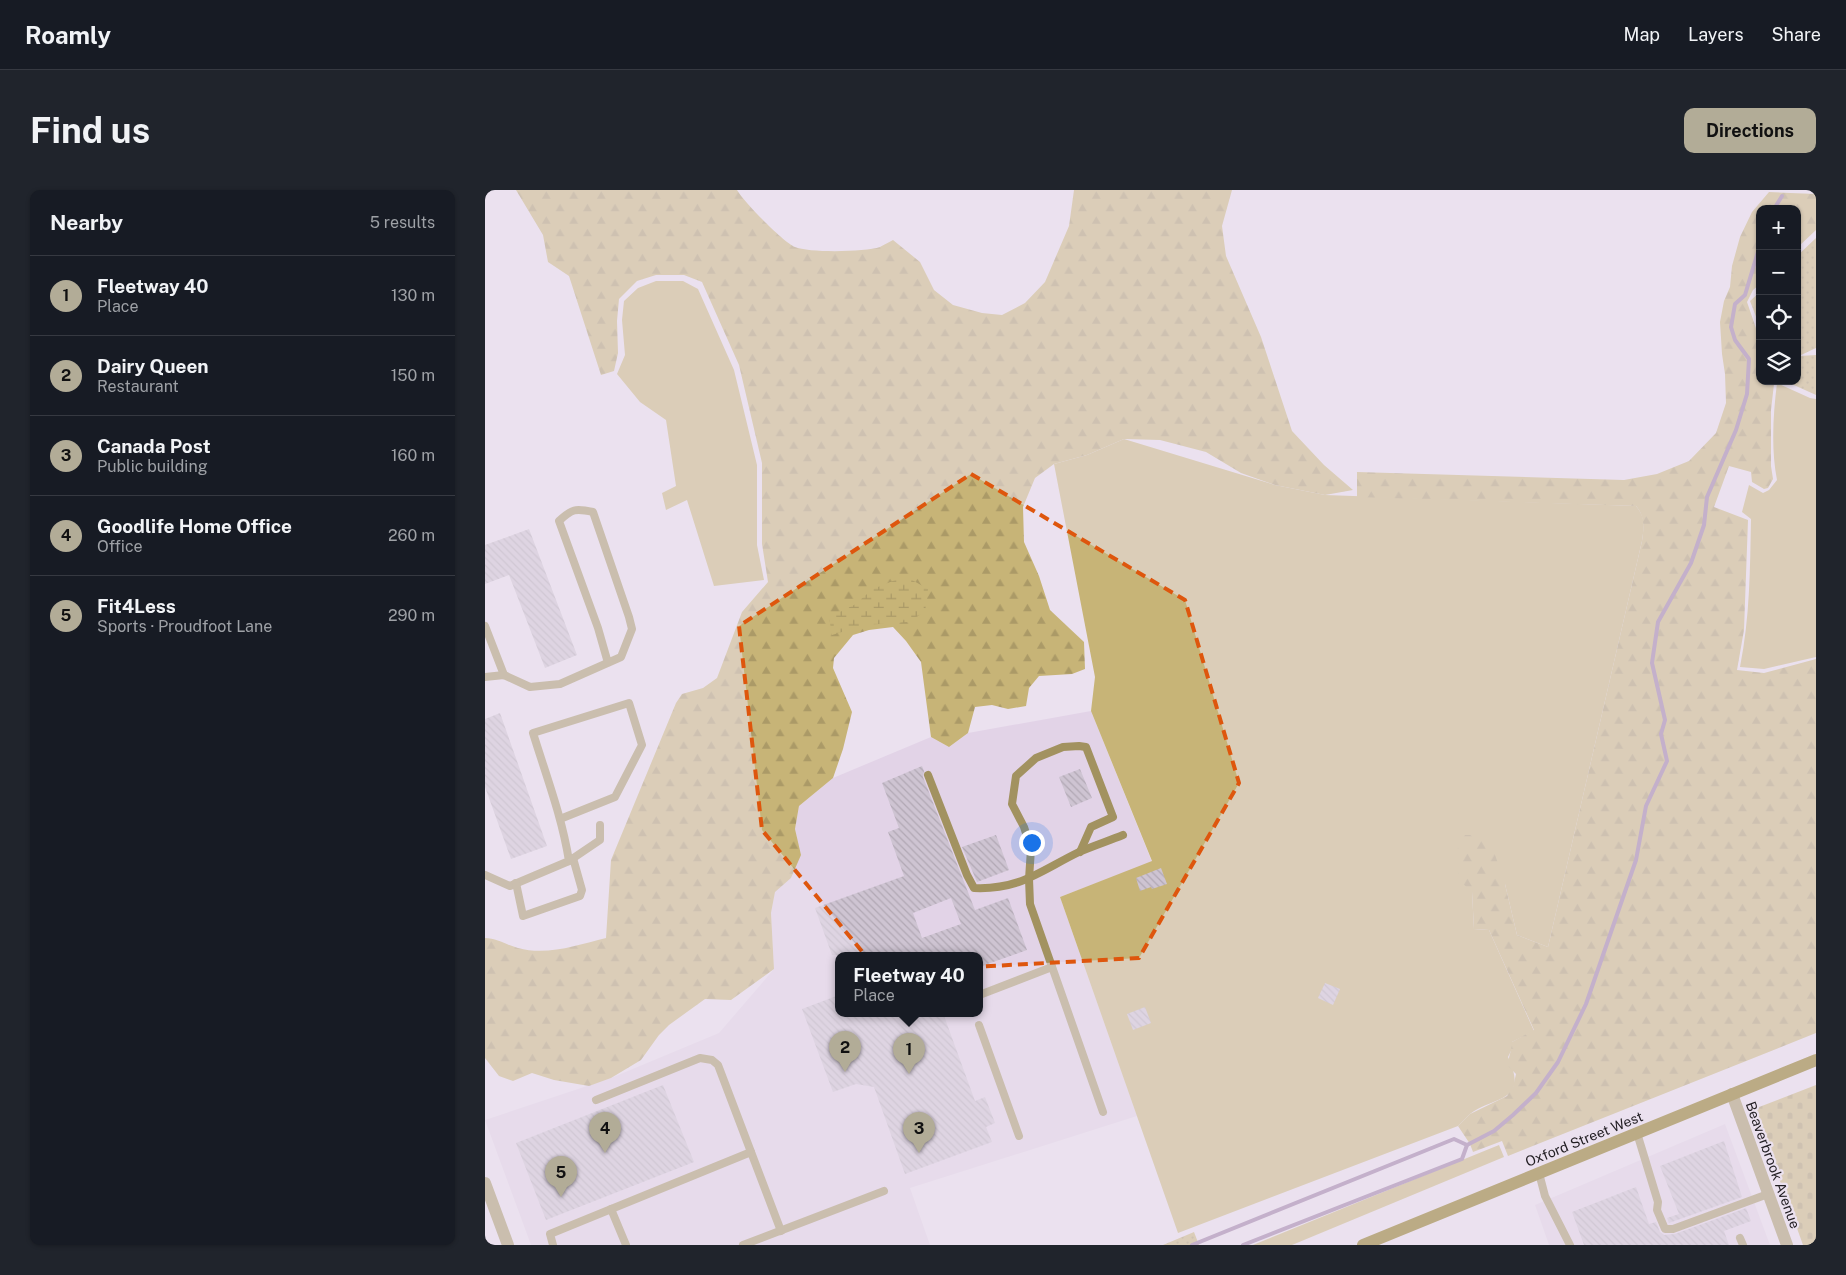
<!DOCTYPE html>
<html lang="en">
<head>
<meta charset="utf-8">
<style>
	body { margin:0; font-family:"Public Sans",sans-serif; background:#20242c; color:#f1f3f6 }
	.controls { position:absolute; right:15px; top:15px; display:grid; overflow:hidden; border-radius:10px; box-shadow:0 1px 4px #0004 }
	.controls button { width:45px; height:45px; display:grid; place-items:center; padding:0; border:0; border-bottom:1px solid #363941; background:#171b24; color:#f1f3f6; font:25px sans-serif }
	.you { position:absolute; left:546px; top:652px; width:18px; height:18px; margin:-12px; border:4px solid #fff; border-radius:50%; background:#1a73e8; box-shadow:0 0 0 8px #1a73e833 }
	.badge { display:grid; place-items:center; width:32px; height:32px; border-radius:50%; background:#b2ac97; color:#111; font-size:16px; font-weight:700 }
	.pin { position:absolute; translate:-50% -41px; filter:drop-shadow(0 1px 2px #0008) }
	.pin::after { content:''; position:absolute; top:26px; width:18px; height:15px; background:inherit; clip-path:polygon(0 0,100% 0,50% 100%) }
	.popup { position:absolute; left:350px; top:762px; width:148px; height:65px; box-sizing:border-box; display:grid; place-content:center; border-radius:10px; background:#171b24; filter:drop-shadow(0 1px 4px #0005); font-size:16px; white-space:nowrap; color:#9ea1a6 }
	.popup b { font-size:19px; color:#f1f3f6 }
	.popup::after { content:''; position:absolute; left:50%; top:100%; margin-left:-10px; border:10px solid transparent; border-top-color:#171b24 }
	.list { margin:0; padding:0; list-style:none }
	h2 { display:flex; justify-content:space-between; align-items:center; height:65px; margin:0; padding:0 20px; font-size:21px }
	h2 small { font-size:16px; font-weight:400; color:#9ea1a6 }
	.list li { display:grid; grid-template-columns:32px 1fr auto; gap:15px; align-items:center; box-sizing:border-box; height:80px; padding:0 20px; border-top:1px solid #363941 }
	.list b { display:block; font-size:19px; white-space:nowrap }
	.list p { margin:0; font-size:16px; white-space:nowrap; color:#9ea1a6 }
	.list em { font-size:16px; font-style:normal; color:#9ea1a6 }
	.icon { flex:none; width:28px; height:28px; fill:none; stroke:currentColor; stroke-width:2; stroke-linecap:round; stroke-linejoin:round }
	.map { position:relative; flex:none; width:1331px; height:1055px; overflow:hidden; border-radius:10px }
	header { display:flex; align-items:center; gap:30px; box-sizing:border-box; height:70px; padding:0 25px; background:#171b24; border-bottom:1px solid #363941 }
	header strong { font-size:24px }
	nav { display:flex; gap:28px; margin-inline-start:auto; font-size:18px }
	.intro { display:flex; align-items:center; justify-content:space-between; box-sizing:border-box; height:120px; padding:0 30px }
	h1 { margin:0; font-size:35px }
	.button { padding:12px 22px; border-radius:10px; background:#b2ac97; color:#111; font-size:18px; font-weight:700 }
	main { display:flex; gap:30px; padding:0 30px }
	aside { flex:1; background:#171b24; border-radius:10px; box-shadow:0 1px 4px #0004 }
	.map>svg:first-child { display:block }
</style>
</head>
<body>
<header>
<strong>Roamly</strong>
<nav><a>Map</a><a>Layers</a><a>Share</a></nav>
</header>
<div class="intro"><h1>Find us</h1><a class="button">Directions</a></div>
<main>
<aside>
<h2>Nearby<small>5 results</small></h2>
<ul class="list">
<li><span class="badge">1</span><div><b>Fleetway 40</b><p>Place</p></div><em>130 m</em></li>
<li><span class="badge">2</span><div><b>Dairy Queen</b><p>Restaurant</p></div><em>150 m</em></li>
<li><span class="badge">3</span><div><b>Canada Post</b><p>Public building</p></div><em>160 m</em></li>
<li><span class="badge">4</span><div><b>Goodlife Home Office</b><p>Office</p></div><em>260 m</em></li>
<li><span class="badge">5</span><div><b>Fit4Less</b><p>Sports · Proudfoot Lane</p></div><em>290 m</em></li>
</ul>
</aside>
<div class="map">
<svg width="1331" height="1055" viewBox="0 0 1331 1055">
	<defs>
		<pattern id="forest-firs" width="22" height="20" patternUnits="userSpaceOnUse" patternTransform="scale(1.25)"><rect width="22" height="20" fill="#c7b477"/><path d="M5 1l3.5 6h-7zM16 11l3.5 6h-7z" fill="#ab9a67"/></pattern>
		<pattern id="wetland-marsh" width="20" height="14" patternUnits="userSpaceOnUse" patternTransform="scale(1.25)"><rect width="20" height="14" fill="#c7b477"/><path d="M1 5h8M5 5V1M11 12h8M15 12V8" fill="none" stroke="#ab9a67"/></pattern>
		<pattern id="cemetery-stones" width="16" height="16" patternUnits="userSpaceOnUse" patternTransform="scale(1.25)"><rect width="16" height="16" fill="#c7b477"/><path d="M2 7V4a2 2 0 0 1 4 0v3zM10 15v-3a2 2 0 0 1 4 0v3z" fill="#ab9a67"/></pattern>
		<pattern id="park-dots" width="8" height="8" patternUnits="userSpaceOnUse" patternTransform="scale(1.25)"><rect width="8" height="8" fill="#c7b477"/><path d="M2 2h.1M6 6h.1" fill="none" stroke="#ab9a67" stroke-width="1.8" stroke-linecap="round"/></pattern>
		<pattern id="building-back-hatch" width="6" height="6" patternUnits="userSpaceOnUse" patternTransform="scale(1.25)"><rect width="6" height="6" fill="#cec4d2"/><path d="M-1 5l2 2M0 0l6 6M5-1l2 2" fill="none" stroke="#b1a8b4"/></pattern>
	</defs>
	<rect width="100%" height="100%" fill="#ebe1ef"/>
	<g fill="#e2d3e7" fill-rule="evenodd">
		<path d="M606,521L667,672L575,707L652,926L425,998L445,1055H46L0,930L126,888L234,843L289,779L286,723L290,701L306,688L315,665L310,639L314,616L348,588L446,547L464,557L483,543ZM354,765H494V823H354Z"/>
		<polygon points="1240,934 1285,1055 1064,1055 1050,1015"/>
	</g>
	<g fill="#c7b477">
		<polygon points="171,91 198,91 213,99 249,180 272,275 272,355 279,390 229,396 202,310 181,320 177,303 191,296 181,230 155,212 132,184 140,165 137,130 139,111 153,98"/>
		<path d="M1292,193L1325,208L1331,209V467L1279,479L1255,477C1265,427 1265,379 1266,329L1257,322L1264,295L1278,303L1284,300L1292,290C1286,259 1288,225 1292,193Z"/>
		<path d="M639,249L790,295L840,305L1151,316C1161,328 1159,336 1157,351L1063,757L1032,745L1020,694L987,702L989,739L1004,740L1049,841L1027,852V859L1023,867C1044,913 1011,905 985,924C981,928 977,932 973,936L693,1043L575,707L667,671L606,521L610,487L569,274L602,265Z"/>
		<polygon points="1014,955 1019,967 807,1055 768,1055"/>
	</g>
	<g fill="url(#forest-firs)">
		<path d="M31,0H252C259,12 298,52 310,57C324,63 380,62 395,57C399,55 404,52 408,50L435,72L449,100L468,115L497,123L517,125L540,113L560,92L584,36L589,0H747L737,36L741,66L776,147L807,241L839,275L868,300L840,305L790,295L756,283L721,262L675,250L639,249L602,265L569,274L550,288L538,317L539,352L554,386L565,420L599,452L600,479L587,484L554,486L544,498L541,516L523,519L507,515L490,517L483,543L464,557L446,547L436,472L421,451L408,437L384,440L368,445L349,468L348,478L367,522L358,559L348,588L314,616L310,639L316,665L306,688L290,702L286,723L289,779L246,810L220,809L184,835L174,845L156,870L126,888L104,896L69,890L47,883L28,891L14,886L0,868V748C12,748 21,755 33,758C62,766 93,755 121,748L126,670L191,513L197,504L218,498L232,488L257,422L283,392L277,354V273L254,175L217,92L199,85H171L152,91L134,109L132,131L133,163L129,181L116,185L84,86L63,72L58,45Z"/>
		<path d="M1284,2L1331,4V40L1312,58V19H1275V94L1268,100L1262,112L1275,150V191H1288L1289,194L1286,220V276L1288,289L1283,298L1279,299L1267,292L1266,282L1244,276L1229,317L1263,330L1259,440L1252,480L1279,483L1331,469V843L1023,966L1017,951L988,962L985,954L973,936L985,924L1022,906L1028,897L1031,884L1023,876C1023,867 1027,860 1027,852L1049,840L1004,740L989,739L987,702L975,691L972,678L973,655L980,645H985L1007,656L1020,694L1032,745L1063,757L1157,351C1159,337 1160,327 1151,316L872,307V282L1139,290L1172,284L1204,271L1231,243L1241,213L1240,184L1237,164L1235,132L1239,111L1245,97L1247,76L1255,47L1267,22Z"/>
	</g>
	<polygon fill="url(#wetland-marsh)" points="420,386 443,399 440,422 423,432 380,435 347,445 344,427 369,415 388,399"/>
	<polygon fill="url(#cemetery-stones)" points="1331,895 1331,1055 1318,1055 1269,919"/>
	<g fill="url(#park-dots)">
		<polygon points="1331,48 1331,158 1314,166 1331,165 1331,205 1300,191 1312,191 1312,66"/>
		<polygon points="1275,102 1275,137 1265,111"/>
		<polygon points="709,1042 714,1055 678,1055"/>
	</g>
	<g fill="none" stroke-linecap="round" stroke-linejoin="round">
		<g stroke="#94749f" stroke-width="4">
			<polyline points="1289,19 1297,6"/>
			<polyline points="707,1055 969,949 982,955"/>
			<polyline points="758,1055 977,969 982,955 1009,941 1028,925 1051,903 1073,872 1101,814 1151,670 1161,616 1182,571 1176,544 1180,530 1167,473 1173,432 1206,373 1219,335 1222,307 1251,240 1262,204 1264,169 1250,150 1246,137 1250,114 1260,105 1275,55"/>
		</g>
	</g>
	<g fill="url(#building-back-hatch)" fill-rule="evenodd">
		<polygon points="44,339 92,465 60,478 24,385 0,394 0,355"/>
		<polygon points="15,523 62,656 26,669 0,597 0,529"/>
		<path d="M437,576L439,581L438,587L490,720L523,708L542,760L494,777V765H347L330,718L419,686L403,642L414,638L397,593ZM466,708L476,734L437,748L428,723Z"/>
		<polygon points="595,579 607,608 586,617 574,587"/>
		<polygon points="511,645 524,680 492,692 477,657"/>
		<polygon points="676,678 682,694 667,699 666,697 655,701 651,688"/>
		<polygon points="840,793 855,799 848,815 833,808"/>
		<polygon points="354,805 354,823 458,823 490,911 500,907 510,933 501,937 507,952 420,984 389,897 371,894 348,902 317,819"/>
		<polygon points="660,817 666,833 648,840 642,824"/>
		<polygon points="178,895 209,972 61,1030 31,953"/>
		<polygon points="1239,951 1257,1007 1184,1033 1182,1028 1194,1024 1175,976"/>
		<polygon points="1151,997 1164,1034 1171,1032 1175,1042 1179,1045 1190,1044 1261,1018 1266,1031 1239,1041 1244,1055 1099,1055 1087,1022"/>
	</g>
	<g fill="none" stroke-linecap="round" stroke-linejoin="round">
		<g stroke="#a29260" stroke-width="8">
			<polyline points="0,436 19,485"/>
			<path d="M0,487L19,485L45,497L75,494L136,467L147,439L144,427L108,322C90,318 87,319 74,331L113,438L123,473"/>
			<path d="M443,585L482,685L489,698C535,700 555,681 594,662C608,656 623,651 638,645"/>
			<polyline points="595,662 606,637 628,627 601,557 594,556 578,557 551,568 531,586 527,614 539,637 546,659 544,689 545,714 618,922"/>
			<polyline points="84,671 115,650 115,635"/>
			<path d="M0,685L25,696L84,671C77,627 61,585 48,543L144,513L157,555L130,607L75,629"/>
			<polyline points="31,693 38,726 95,706 97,700 88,668"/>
			<polyline points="497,804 567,777"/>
			<polyline points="494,835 534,946"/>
			<polyline points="111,910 215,868 227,870 233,875 266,962"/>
			<polyline points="1152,943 1173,1012 1172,1020 1180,1039 1188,1039 1283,1004"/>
			<polyline points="1054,983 1060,1006 1085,1055"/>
			<polyline points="126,1019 141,1055"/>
			<polyline points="1255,1048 1258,1055"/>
			<polyline points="68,1055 65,1044 266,962 296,1041"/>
			<polyline points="258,1055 399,1001"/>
		</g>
		<g stroke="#a29260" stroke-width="12">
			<polyline points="1247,904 1302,1055"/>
			<polyline points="0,993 23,1055"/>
		</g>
		<polyline stroke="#816805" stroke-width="12" points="878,1055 1331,870"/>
	</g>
	<path d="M0 0H1331V1055H0ZM486,284L700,410L754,593L654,768L394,782L277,640L254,436Z" fill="#ebe1ef" fill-opacity=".55" fill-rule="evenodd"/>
	<path fill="none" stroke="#de560d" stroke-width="4" stroke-dasharray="10 6" stroke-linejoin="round" d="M486,284L700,410L754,593L654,768L394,782L277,640L254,436Z"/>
	<g text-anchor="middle" stroke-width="4.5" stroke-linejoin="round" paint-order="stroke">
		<g font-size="14" fill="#211d22" stroke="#ebe1ef">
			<text transform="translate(1099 949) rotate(-22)" y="5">Oxford Street West</text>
			<text transform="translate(1288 975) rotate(70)" y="5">Beaverbrook Avenue</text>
		</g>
	</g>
</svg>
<div class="controls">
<button>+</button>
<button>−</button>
<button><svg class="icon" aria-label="locate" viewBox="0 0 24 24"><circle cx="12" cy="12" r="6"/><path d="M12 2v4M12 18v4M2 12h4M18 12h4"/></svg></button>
<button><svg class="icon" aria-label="layers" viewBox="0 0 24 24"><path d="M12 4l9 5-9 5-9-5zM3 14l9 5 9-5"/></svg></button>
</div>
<div class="you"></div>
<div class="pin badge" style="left:424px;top:884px">1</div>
<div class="popup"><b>Fleetway 40</b>Place</div>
<div class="pin badge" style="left:360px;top:882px">2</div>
<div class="pin badge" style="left:434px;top:963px">3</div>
<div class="pin badge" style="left:120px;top:963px">4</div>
<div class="pin badge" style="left:76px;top:1007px">5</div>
</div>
</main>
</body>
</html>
